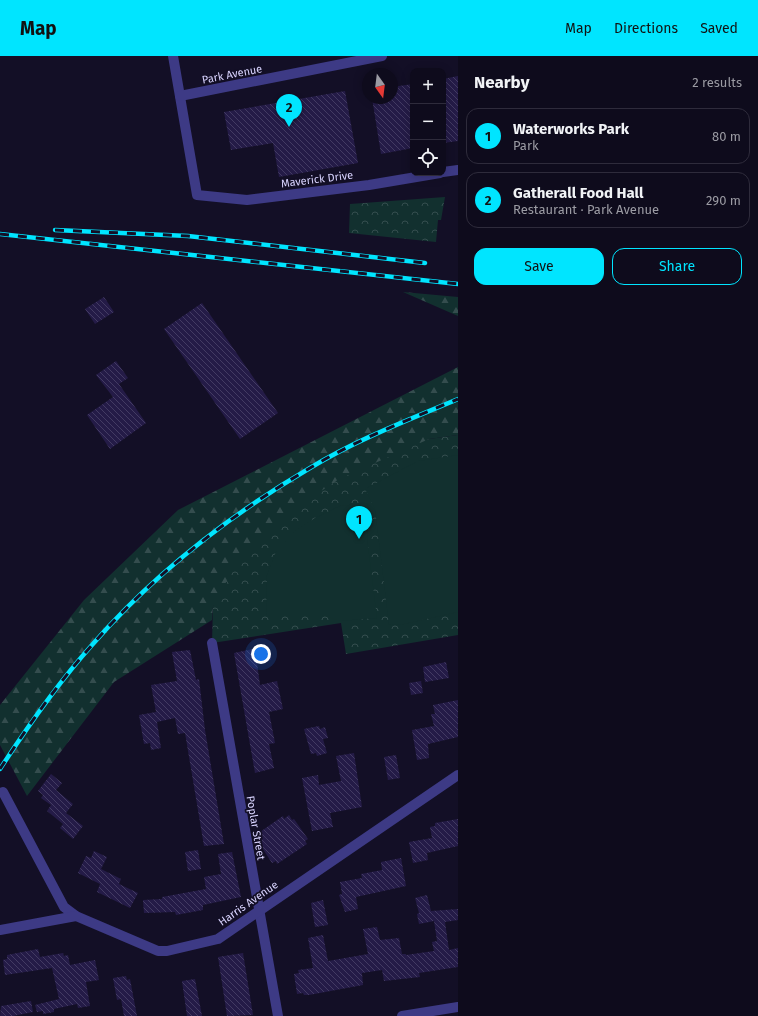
<!DOCTYPE html>
<html lang="en">
<head>
<meta charset="utf-8">
<style>
	body { margin:0; font-family:"Fira Sans",sans-serif; background:#1c1929; color:#f1f3f6 }
	.controls { position:absolute; right:12px; top:12px; display:grid; overflow:hidden; border-radius:8px; box-shadow:0 2px 10px #0003 }
	.controls button { width:36px; height:36px; display:grid; place-items:center; padding:0; border:0; border-bottom:1px solid #2e2b3b; background:#0e0b1c; color:#f1f3f6; font:20px sans-serif }
	.compass { position:absolute; left:362px; top:12px; width:36px; height:36px; border-radius:50%; background:#0e0b1c; box-shadow:0 2px 10px #0003; rotate:166deg }
	.you { position:absolute; left:261px; top:598px; width:14px; height:14px; margin:-10px; border:3px solid #fff; border-radius:50%; background:#1a73e8; box-shadow:0 0 0 6px #1a73e833 }
	.badge { display:grid; place-items:center; width:26px; height:26px; border-radius:50%; background:#00e5ff; color:#111; font-size:13px; font-weight:700 }
	.pin { position:absolute; translate:-50% -33px; filter:drop-shadow(0 1px 2px #0008) }
	.pin::after { content:''; position:absolute; top:21px; width:14px; height:12px; background:inherit; clip-path:polygon(0 0,100% 0,50% 100%) }
	.list { margin:0; padding:0; list-style:none }
	h2 { display:flex; justify-content:space-between; align-items:center; height:52px; margin:0; padding:0 16px; font-size:17px }
	h2 small { font-size:13px; font-weight:400; color:#9b9ba3 }
	.list li { display:grid; grid-template-columns:26px 1fr auto; gap:12px; align-items:center; box-sizing:border-box; height:56px; margin:0 8px 8px; padding:0 8px; border:1px solid #2e2b3b; border-radius:12px }
	.list b { display:block; font-size:15px; white-space:nowrap }
	.list p { margin:0; font-size:13px; white-space:nowrap; color:#9b9ba3 }
	.list em { font-size:13px; font-style:normal; color:#9b9ba3 }
	.actions { display:flex; gap:8px; padding:12px 16px }
	.actions a { flex:1; padding:9px 0; border:1px solid #00e5ff; border-radius:12px; text-align:center; font-size:14px; color:#00e5ff }
	.actions .main { background:#00e5ff; color:#111 }
	.icon { flex:none; width:22px; height:22px; fill:none; stroke:currentColor; stroke-width:2; stroke-linecap:round; stroke-linejoin:round }
	.map { position:relative; flex:none; width:458px; height:960px; overflow:hidden }
	header { display:flex; align-items:center; gap:24px; box-sizing:border-box; height:56px; padding:0 20px; background:#00e5ff; color:#111 }
	header strong { font-size:19px }
	nav { display:flex; gap:22px; margin-inline-start:auto; font-size:14px }
	main { display:flex }
	aside { flex:1; background:#0e0b1c }
	.map>svg:first-child { display:block }
</style>
</head>
<body>
<header>
<strong>Map</strong>
<nav><a>Map</a><a>Directions</a><a>Saved</a></nav>
</header>
<main>
<div class="map">
<svg width="458" height="960" viewBox="0 0 458 960">
	<defs>
		<pattern id="forest-firs" width="22" height="20" patternUnits="userSpaceOnUse"><rect width="22" height="20" fill="#12302f"/><path d="M5 1l3.5 6h-7zM16 11l3.5 6h-7z" fill="#344d4e"/></pattern>
		<pattern id="park-crowns" width="20" height="18" patternUnits="userSpaceOnUse"><rect width="20" height="18" fill="#12302f"/><path d="M2 6a3 3 0 1 1 6 0M12 15a3 3 0 1 1 6 0" fill="none" stroke="#344d4e"/></pattern>
		<pattern id="building-back-hatch" width="6" height="6" patternUnits="userSpaceOnUse"><rect width="6" height="6" fill="#241b47"/><path d="M-1 5l2 2M0 0l6 6M5-1l2 2" fill="none" stroke="#433b63"/></pattern>
	</defs>
	<rect width="100%" height="100%" fill="#130f26"/>
	<g fill="url(#forest-firs)">
		<polygon points="403,236 458,241 458,260"/>
		<polygon points="458,311 458,379 429,383 213,550 212,564 114,626 27,740 0,689 0,649 84,544 178,454"/>
	</g>
	<g fill="url(#park-crowns)">
		<polygon points="445,141 441,164 438,164 436,186 349,177 350,148"/>
		<polygon points="458,379 458,579 346,598 341,567 212,587 213,550 237,506 284,460 339,423 429,383"/>
	</g>
	<g fill="#12302f">
		<polygon points="458,399 458,556 404,568 389,569 375,453 365,433 418,405"/>
		<polygon points="367,447 368,490 377,562 340,565 322,559 266,559 267,519 276,496 294,476 315,462 340,450"/>
	</g>
	<g fill="url(#building-back-hatch)">
		<polygon points="458,20 458,85 443,87 443,23"/>
		<polygon points="413,28 413,92 381,98 372,42 392,42 392,31"/>
		<polygon points="345,35 358,107 279,121 273,87 231,94 224,56"/>
		<polygon points="104,241 114,256 95,268 85,253"/>
		<polygon points="202,247 278,357 240,383 164,273"/>
		<polygon points="116,305 128,322 119,328 146,367 110,393 87,359 113,341 96,319"/>
		<polygon points="266,590 267,595 270,595 271,604 257,607 260,629 277,625 283,653 269,656 275,687 269,688 274,712 255,717 234,597"/>
		<polygon points="190,594 196,624 199,623 205,674 224,788 204,790 185,677 178,678 175,662 157,666 161,692 151,694 150,687 144,688 139,659 156,656 151,629 177,625 172,596"/>
		<polygon points="446,606 449,622 425,626 423,611"/>
		<polygon points="421,625 423,637 411,639 409,627"/>
		<polygon points="458,644 458,681 428,688 429,702 417,704 412,674 434,670 431,658 435,658 433,649"/>
		<polygon points="319,670 320,673 325,671 328,682 323,683 327,697 317,700 316,697 311,698 304,673"/>
		<polygon points="354,697 362,751 330,757 333,771 312,775 302,722 318,719 319,729 341,725 336,700"/>
		<polygon points="396,699 400,722 388,724 384,701"/>
		<polygon points="51,718 62,727 56,734 73,748 66,757 83,770 73,783 60,772 63,768 47,755 51,749 41,742 43,739 38,735"/>
		<polygon points="289,759 292,764 294,763 308,783 305,785 307,788 277,808 276,805 272,807 259,787 261,786 257,781 262,778 260,776 283,760 284,763"/>
		<polygon points="458,763 458,790 427,797 428,804 413,807 409,786 432,782 430,771 435,770 435,767"/>
		<polygon points="198,794 201,813 188,815 185,796"/>
		<polygon points="94,795 107,801 101,813 121,823 119,828 138,837 130,852 97,836 100,828 78,817 86,800 91,802"/>
		<polygon points="232,796 241,841 203,849 203,854 176,859 175,856 144,857 143,844 162,843 162,841 206,833 204,821 221,818 218,798"/>
		<polygon points="401,802 406,830 356,841 358,853 345,856 339,839 342,838 340,826 362,822 361,818 382,814 381,806"/>
		<polygon points="427,839 431,855 458,853 458,864 445,866 449,894 458,892 458,911 419,917 420,921 384,925 382,914 362,917 363,929 309,939 304,939 303,937 297,938 294,918 299,917 298,914 313,912 308,882 323,879 328,905 368,898 363,873 377,871 380,884 399,882 402,898 406,898 406,899 434,895 432,886 437,885 434,865 419,868 417,858 419,857 415,842"/>
		<polygon points="323,844 328,869 315,871 311,847"/>
		<polygon points="38,893 40,901 63,897 64,900 68,899 70,909 95,904 99,924 86,926 90,950 78,952 77,948 54,953 54,956 43,958 43,955 37,956 35,949 59,943 52,912 5,919 3,904 7,903 7,899"/>
		<polygon points="243,897 253,959 227,960 218,901"/>
		<polygon points="126,920 127,924 130,923 137,960 124,960 121,943 117,944 113,922"/>
		<polygon points="195,923 202,960 187,960 182,925"/>
		<polygon points="31,945 33,956 13,960 0,960 1,950"/>
	</g>
	<g fill="none" stroke-linecap="round" stroke-linejoin="round">
		<g stroke="#3d3a85" stroke-width="10">
			<polyline points="173,0 197,139 247,144 369,129 440,117"/>
			<polyline points="180,40 382,0"/>
			<polyline points="443,116 458,114"/>
			<polyline points="212,587 278,960"/>
			<polyline points="3,736 64,851 76,860 158,895 167,895 218,883 458,719"/>
			<polyline points="0,874 76,860"/>
			<polyline points="402,960 458,951"/>
		</g>
		<defs>
			<g id="rail">
				<polyline points="55,174 188,180 425,207"/>
				<polyline points="0,178 458,228"/>
				<path d="M0,713C28,670 58,627 92,589C153,519 230,459 310,412C356,384 408,364 458,343"/>
			</g>
		</defs>
		<use href="#rail" stroke="#00e5ff" stroke-width="4.5"/>
		<use href="#rail" stroke="#130f26" stroke-width="3" stroke-dasharray="9" stroke-linecap="butt"/>
	</g>
	<g text-anchor="middle" stroke-width="3.5" stroke-linejoin="round" paint-order="stroke">
		<g font-size="11" fill="#d9d4ff" stroke="#130f26">
			<text transform="translate(232 18) rotate(-11)" y="4">Park Avenue</text>
			<text transform="translate(317 123) rotate(-7)" y="4">Maverick Drive</text>
			<text transform="translate(256 772) rotate(80)" y="4">Poplar Street</text>
			<text transform="translate(248 847) rotate(-35)" y="4">Harris Avenue</text>
		</g>
	</g>
</svg>
<div class="controls">
<button>+</button>
<button>−</button>
<button><svg class="icon" aria-label="locate" viewBox="0 0 24 24"><circle cx="12" cy="12" r="6"/><path d="M12 2v4M12 18v4M2 12h4M18 12h4"/></svg></button>
</div>
<svg class="compass" viewBox="-18 -18 36 36"><path d="M0-13l5 13h-10z" fill="#e53935"/><path d="M0 13l5-13h-10z" fill="#9b9ba3"/></svg>
<div class="you"></div>
<div class="pin badge" style="left:359px;top:483px">1</div>
<div class="pin badge" style="left:289px;top:71px">2</div>
</div>
<aside>
<h2>Nearby<small>2 results</small></h2>
<ul class="list">
<li><span class="badge">1</span><div><b>Waterworks Park</b><p>Park</p></div><em>80 m</em></li>
<li><span class="badge">2</span><div><b>Gatherall Food Hall</b><p>Restaurant · Park Avenue</p></div><em>290 m</em></li>
</ul>
<div class="actions"><a class="main">Save</a><a>Share</a></div>
</aside>
</main>
</body>
</html>
